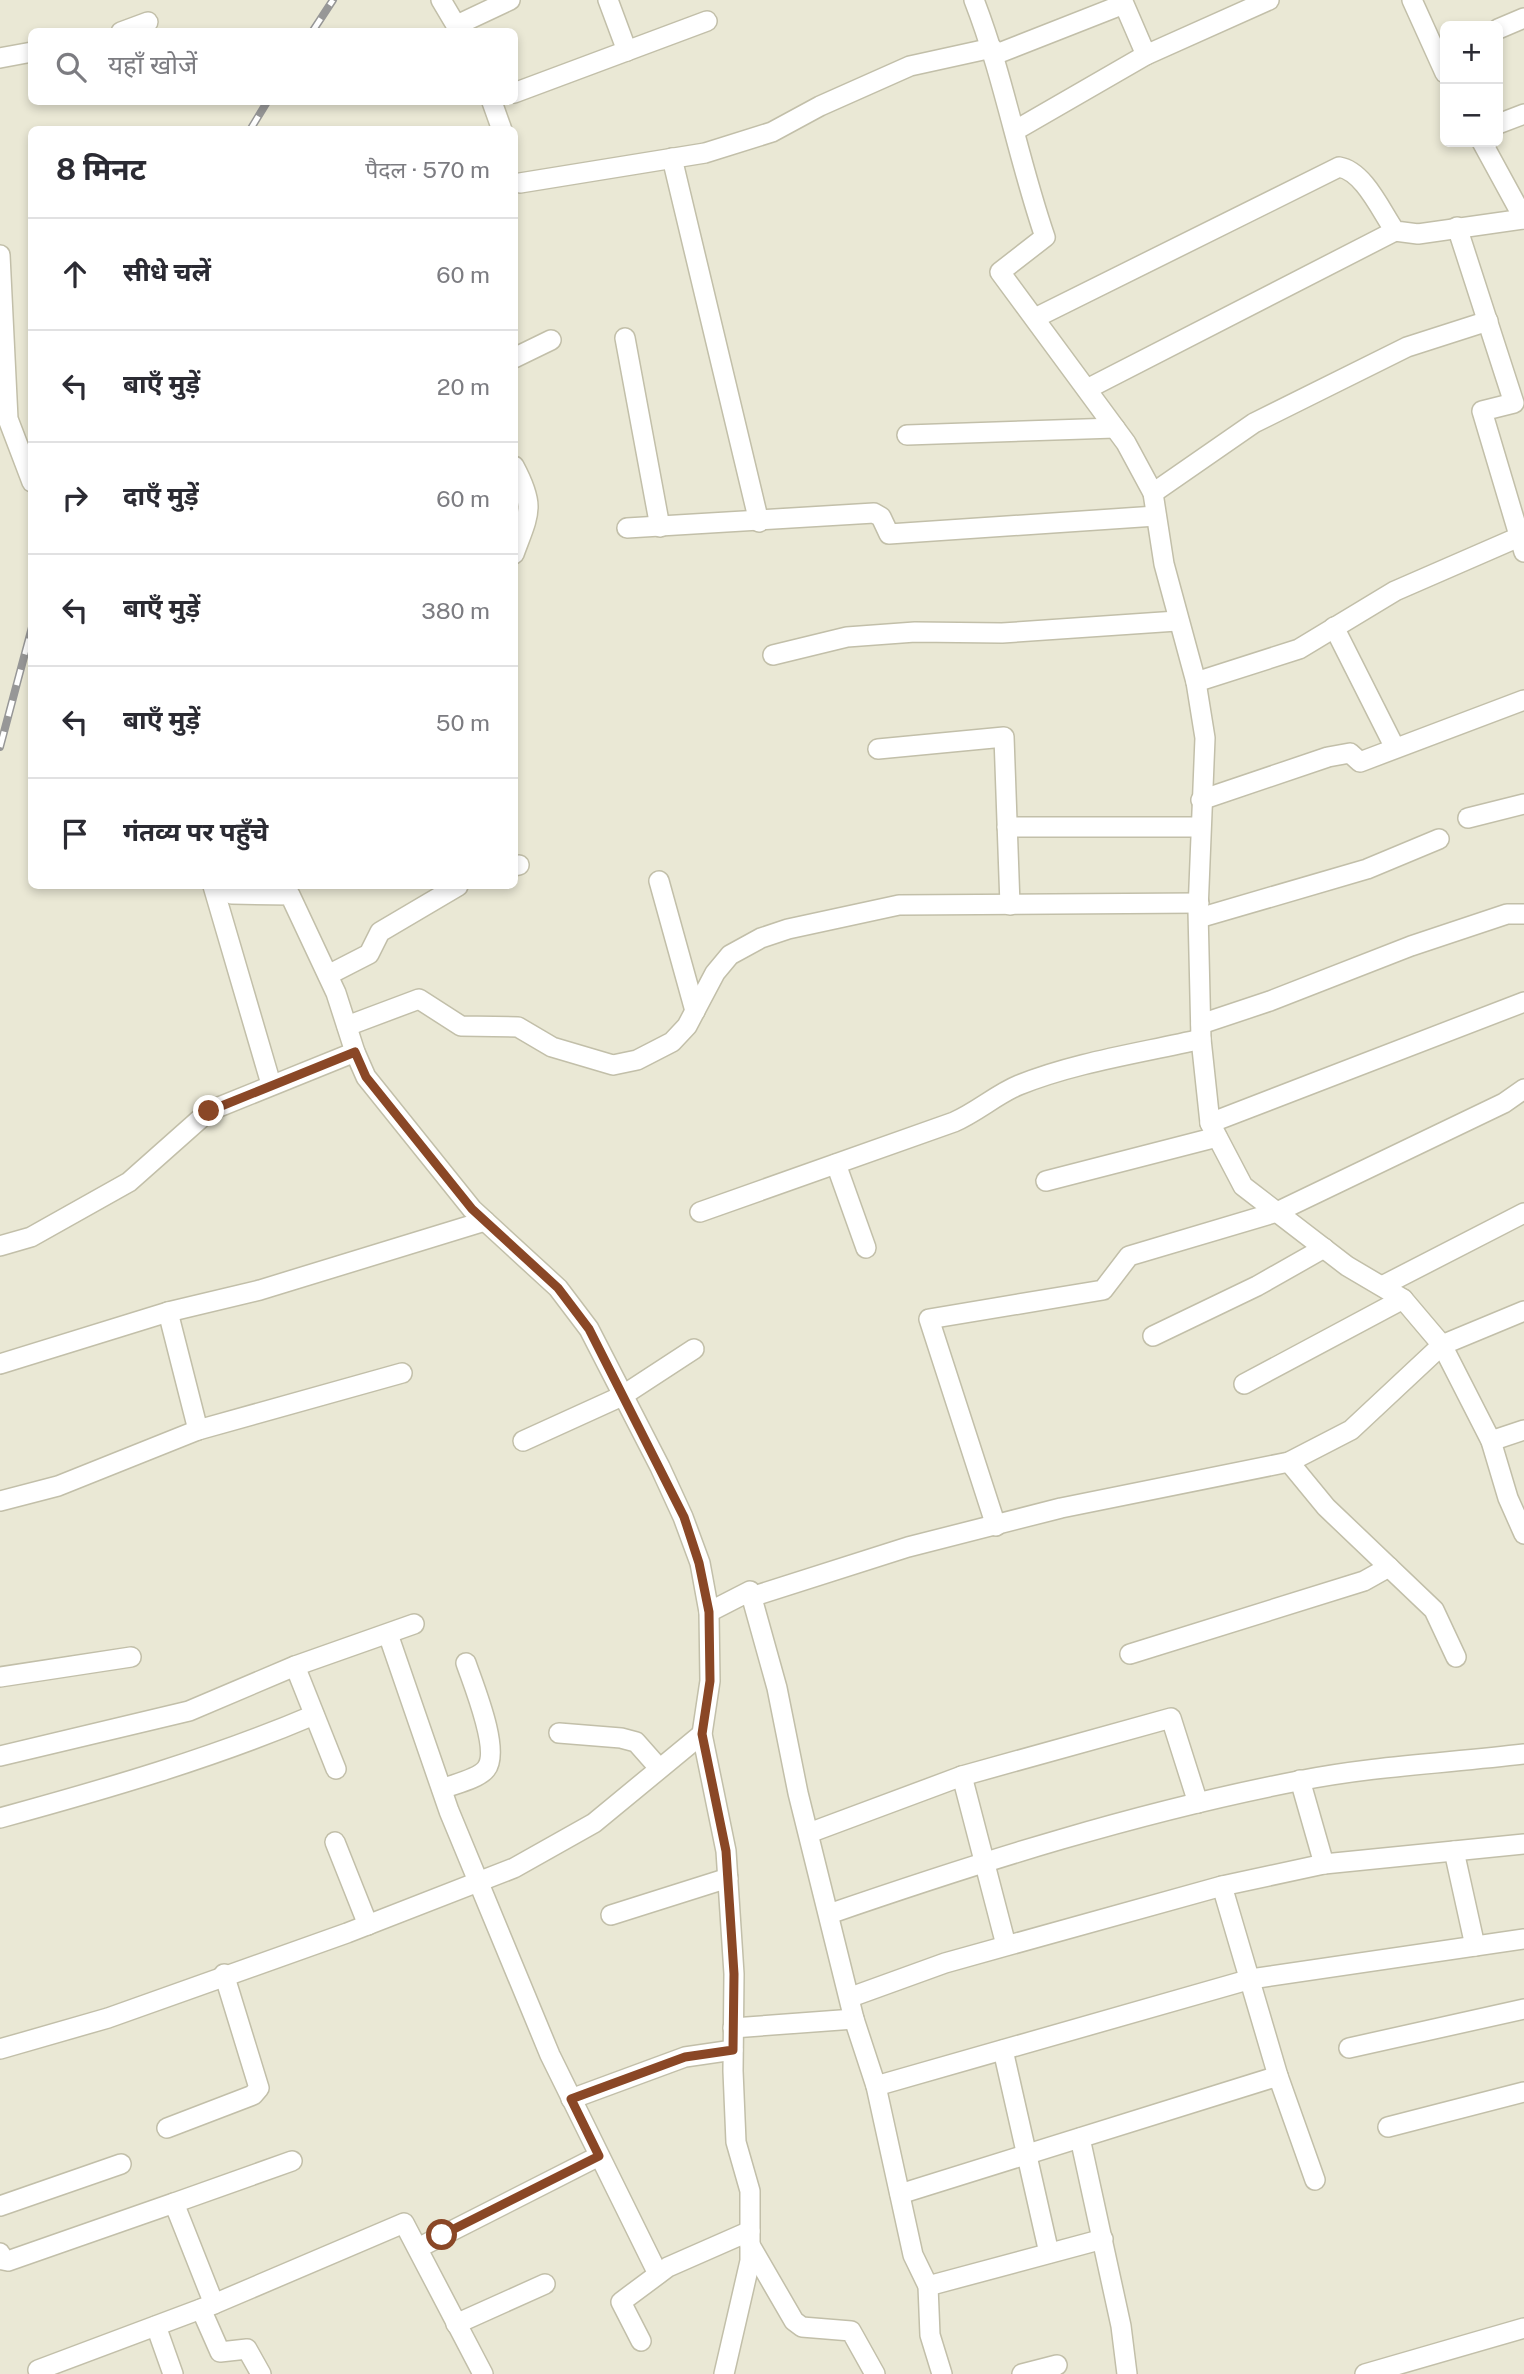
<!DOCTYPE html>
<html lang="hi">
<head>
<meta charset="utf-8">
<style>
	body { margin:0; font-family:"Public Sans","Noto Sans Devanagari",sans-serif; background:#f2f2f3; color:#2b2b33 }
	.controls { position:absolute; right:21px; top:21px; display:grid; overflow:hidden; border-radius:10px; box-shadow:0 4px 10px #0003 }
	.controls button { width:63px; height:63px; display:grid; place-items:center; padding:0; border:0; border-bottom:2px solid #e1e1e2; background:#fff; color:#2b2b33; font:35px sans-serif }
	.stop { position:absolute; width:21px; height:21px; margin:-16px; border:5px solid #8a4726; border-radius:50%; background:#fff }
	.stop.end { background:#8a4726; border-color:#fff; box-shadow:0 2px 7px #0008 }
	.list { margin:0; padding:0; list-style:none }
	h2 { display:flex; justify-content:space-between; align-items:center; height:91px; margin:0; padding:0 28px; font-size:30px }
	h2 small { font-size:23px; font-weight:400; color:#7c7c81 }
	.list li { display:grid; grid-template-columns:46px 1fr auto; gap:21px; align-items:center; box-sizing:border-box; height:112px; padding:0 28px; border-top:2px solid #e1e1e2 }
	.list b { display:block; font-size:26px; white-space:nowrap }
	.list em { font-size:23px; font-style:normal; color:#7c7c81 }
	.icon { flex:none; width:38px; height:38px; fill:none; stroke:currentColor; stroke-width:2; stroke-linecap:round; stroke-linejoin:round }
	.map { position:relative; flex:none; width:1524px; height:2374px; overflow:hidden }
	.search { position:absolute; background:#fff; box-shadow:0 4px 10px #0003; left:28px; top:28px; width:490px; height:77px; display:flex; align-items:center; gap:18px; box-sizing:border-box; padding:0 24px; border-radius:10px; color:#7c7c81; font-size:26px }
	.panel { position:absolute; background:#fff; box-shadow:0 4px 10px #0003; left:28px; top:126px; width:490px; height:763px; border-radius:10px }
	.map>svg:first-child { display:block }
</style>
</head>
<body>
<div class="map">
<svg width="1524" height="2374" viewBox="0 0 1524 2374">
	<rect width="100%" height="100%" fill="#f5f4e8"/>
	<path fill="#eae8d5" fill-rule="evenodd" d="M0,0H1524V2374H0ZM1445,26H1498V142H1445ZM32,32H514V102H32ZM32,130H514V886H32Z"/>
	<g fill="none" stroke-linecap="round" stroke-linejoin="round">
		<defs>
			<g id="minor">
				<polyline points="441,0 460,32"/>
				<polyline points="608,0 627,51"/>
				<path d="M974,0C1004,77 1018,159 1045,237L1000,272L1126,443L1153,493L1164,564L1196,682L1205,738L1198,911L1201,1039L1210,1123L1243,1186L1347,1266L1403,1299L1442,1345L1491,1441L1508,1498L1524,1534"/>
				<polyline points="1412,0 1445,73"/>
				<polyline points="457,25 510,0"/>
				<polyline points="1498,29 1524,18"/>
				<polyline points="121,32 148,22"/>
				<polyline points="994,55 1124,4 1146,55"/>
				<polyline points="0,58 32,52"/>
				<polyline points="514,93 707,21"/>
				<polyline points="492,102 502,130"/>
				<polyline points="1498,124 1524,114"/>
				<polyline points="1016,130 1146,55 1269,0"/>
				<polyline points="1482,142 1524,219"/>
				<polyline points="672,158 759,522"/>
				<polyline points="520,183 705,153 772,132 820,106 910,66 992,48"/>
				<polyline points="1457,227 1514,403 1482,411 1524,552"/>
				<polyline points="0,255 8,419 32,482"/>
				<path d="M1035,318L1339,167C1364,171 1381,211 1395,231L1418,234L1524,219"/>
				<polyline points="625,338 660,527"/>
				<polyline points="514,358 551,340"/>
				<polyline points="1087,389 1395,231"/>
				<polyline points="907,435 1115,428"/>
				<path d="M514,466C536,507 529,513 514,554"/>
				<polyline points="1153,493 1254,423 1407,347 1488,321"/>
				<polyline points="627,528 874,513 881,517 889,534 1156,516"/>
				<polyline points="1334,627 1395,748"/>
				<polyline points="773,655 847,637 915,632 1002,633 1177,621"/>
				<polyline points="1196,682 1299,649 1395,591 1519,537"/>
				<polyline points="878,749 1004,737 1010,905"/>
				<polyline points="1201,800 1328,757 1350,753 1360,762 1524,700"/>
				<polyline points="1468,818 1524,804"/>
				<polyline points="1007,827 1200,827"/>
				<polyline points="514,866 519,865"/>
				<polyline points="659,881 695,1011"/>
				<polyline points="213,886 271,1084"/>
				<polyline points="220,886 232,894 290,895 336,993 355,1052 366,1077 472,1209 558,1288 589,1329 660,1467 683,1517 700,1563 709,1612 710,1681 702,1734 726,1851 734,1974 733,2071 736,2142 750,2191 750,2261 724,2374"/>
				<polyline points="1199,918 1367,869 1439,839"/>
				<polyline points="328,975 369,954 380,932 458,886"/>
				<polyline points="1201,1024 1270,1001 1411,946 1507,914 1524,914"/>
				<polyline points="347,1026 419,999 461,1026 518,1027 552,1047 613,1065 637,1060 672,1042 687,1026 715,973 730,955 761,938 788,929 899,905 1199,903"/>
				<polyline points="1210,1123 1524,1002"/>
				<polyline points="836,1164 866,1248"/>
				<polyline points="1046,1181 1217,1137"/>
				<path d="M700,1212L954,1122C977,1112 997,1094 1019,1085C1076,1062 1141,1053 1201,1039"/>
				<polyline points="0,1246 31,1237 129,1182 209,1111 355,1052"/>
				<polyline points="1382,1286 1524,1213"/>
				<polyline points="168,1312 198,1430"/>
				<polyline points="1153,1336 1257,1286 1324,1248"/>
				<polyline points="0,1364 168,1312 260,1290 485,1221"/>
				<polyline points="1244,1384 1403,1299"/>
				<polyline points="523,1441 622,1396 694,1349"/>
				<polyline points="1491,1441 1524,1430"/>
				<polyline points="1289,1462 1326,1507 1434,1610 1456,1657"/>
				<polyline points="0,1501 58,1486 198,1430 402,1373"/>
				<polyline points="996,1526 929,1319 1103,1290 1129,1256 1277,1212 1504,1103 1524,1089"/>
				<polyline points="751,1597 908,1547 1061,1508 1289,1462 1351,1430 1442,1345 1524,1311"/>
				<polyline points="709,1612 750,1591 777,1688 798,1793 854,2019 876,2086 913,2255 928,2286 930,2335 942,2374"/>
				<polyline points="388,1634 449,1811 550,2055 658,2274"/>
				<polyline points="1130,1654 1364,1581 1389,1567"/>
				<polyline points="295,1666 336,1769"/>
				<polyline points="0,1677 131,1657"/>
				<polyline points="559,1733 621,1738 636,1742 659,1768"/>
				<polyline points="0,1756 189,1711 295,1666 414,1624"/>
				<polyline points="962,1776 1006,1945"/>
				<polyline points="1300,1780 1324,1864"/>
				<path d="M442,1789C454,1784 478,1779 486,1769C501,1751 473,1684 466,1663"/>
				<path d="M0,1818C106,1789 213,1758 314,1715"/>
				<polyline points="809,1833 962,1776 1171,1718 1198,1803"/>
				<polyline points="335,1842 368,1925"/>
				<polyline points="1454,1851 1475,1946"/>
				<polyline points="1222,1886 1278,2076 1315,2180"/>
				<path d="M829,1914C983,1861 1138,1812 1298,1781C1372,1766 1449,1763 1524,1754"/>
				<polyline points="611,1915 728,1878"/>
				<polyline points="851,1997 945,1963 1222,1886 1324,1864 1524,1844"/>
				<polyline points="733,2028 854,2019"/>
				<polyline points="1349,2048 1524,2009"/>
				<polyline points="0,2049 108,2018 347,1933 514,1868 594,1823 702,1734"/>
				<polyline points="1003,2050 1049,2253"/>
				<polyline points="876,2086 1251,1979 1524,1939"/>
				<polyline points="571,2099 685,2057 733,2050"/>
				<polyline points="1388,2127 1524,2092"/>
				<polyline points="167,2128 253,2095 259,2088 224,1974"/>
				<polyline points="1080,2138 1121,2326 1127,2374"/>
				<polyline points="900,2194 1278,2076"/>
				<polyline points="174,2203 292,2161"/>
				<polyline points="0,2206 121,2164"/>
				<polyline points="750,2245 794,2321 802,2327 851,2331 875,2374"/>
				<polyline points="418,2248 599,2156"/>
				<polyline points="0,2253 3,2260 8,2261 174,2203 214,2304 404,2223 483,2374"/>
				<polyline points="928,2286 1103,2239"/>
				<polyline points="201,2309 220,2352 247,2349 261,2374"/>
				<polyline points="456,2324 545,2284"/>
				<polyline points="156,2326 173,2374"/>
				<polyline points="641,2341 621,2302 668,2267 750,2231"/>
				<polyline points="38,2370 214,2304"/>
				<polyline points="1022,2374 1057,2365"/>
				<polyline points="1365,2374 1524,2328"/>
			</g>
		</defs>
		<use href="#minor" stroke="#c2bfa9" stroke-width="22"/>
		<use href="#minor" stroke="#fff" stroke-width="19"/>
		<defs>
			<g id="rail">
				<polyline points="312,32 333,0"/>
				<polyline points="250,130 267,102"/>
				<polyline points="0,747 32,627"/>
			</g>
		</defs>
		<use href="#rail" stroke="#979797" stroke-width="8"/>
		<use href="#rail" stroke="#fff" stroke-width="5" stroke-dasharray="16" stroke-linecap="butt"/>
	</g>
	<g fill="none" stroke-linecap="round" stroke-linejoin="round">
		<polyline stroke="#8a4726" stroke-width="9" points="209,1111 355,1052 366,1077 472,1209 558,1288 589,1329 684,1517 699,1563 709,1612 710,1681 702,1734 726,1851 734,1974 733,2050 685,2057 571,2099 599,2156 442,2235"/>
	</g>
</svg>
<div class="controls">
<button>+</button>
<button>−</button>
</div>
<div class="stop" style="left:442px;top:2235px"></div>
<div class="stop end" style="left:209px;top:1111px"></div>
<div class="search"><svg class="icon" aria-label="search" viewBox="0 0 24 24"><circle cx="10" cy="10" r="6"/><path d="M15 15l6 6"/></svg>यहाँ खोजें</div>
<section class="panel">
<h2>8 मिनट<small>पैदल · 570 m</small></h2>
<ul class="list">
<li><svg class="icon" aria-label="ahead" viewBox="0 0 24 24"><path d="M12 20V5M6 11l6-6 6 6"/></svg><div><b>सीधे चलें</b></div><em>60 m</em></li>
<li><svg class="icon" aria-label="left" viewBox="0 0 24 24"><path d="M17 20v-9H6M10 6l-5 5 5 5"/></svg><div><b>बाएँ मुड़ें</b></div><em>20 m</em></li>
<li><svg class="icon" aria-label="right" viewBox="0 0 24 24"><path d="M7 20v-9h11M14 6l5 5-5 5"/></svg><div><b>दाएँ मुड़ें</b></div><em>60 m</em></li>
<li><svg class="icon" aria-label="left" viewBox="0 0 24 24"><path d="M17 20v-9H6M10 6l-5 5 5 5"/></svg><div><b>बाएँ मुड़ें</b></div><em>380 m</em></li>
<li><svg class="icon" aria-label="left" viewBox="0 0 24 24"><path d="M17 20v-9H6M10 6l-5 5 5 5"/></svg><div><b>बाएँ मुड़ें</b></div><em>50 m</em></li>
<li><svg class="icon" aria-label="arrive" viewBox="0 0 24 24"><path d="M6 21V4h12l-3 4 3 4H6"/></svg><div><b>गंतव्य पर पहुँचे</b></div></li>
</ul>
</section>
</div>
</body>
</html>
